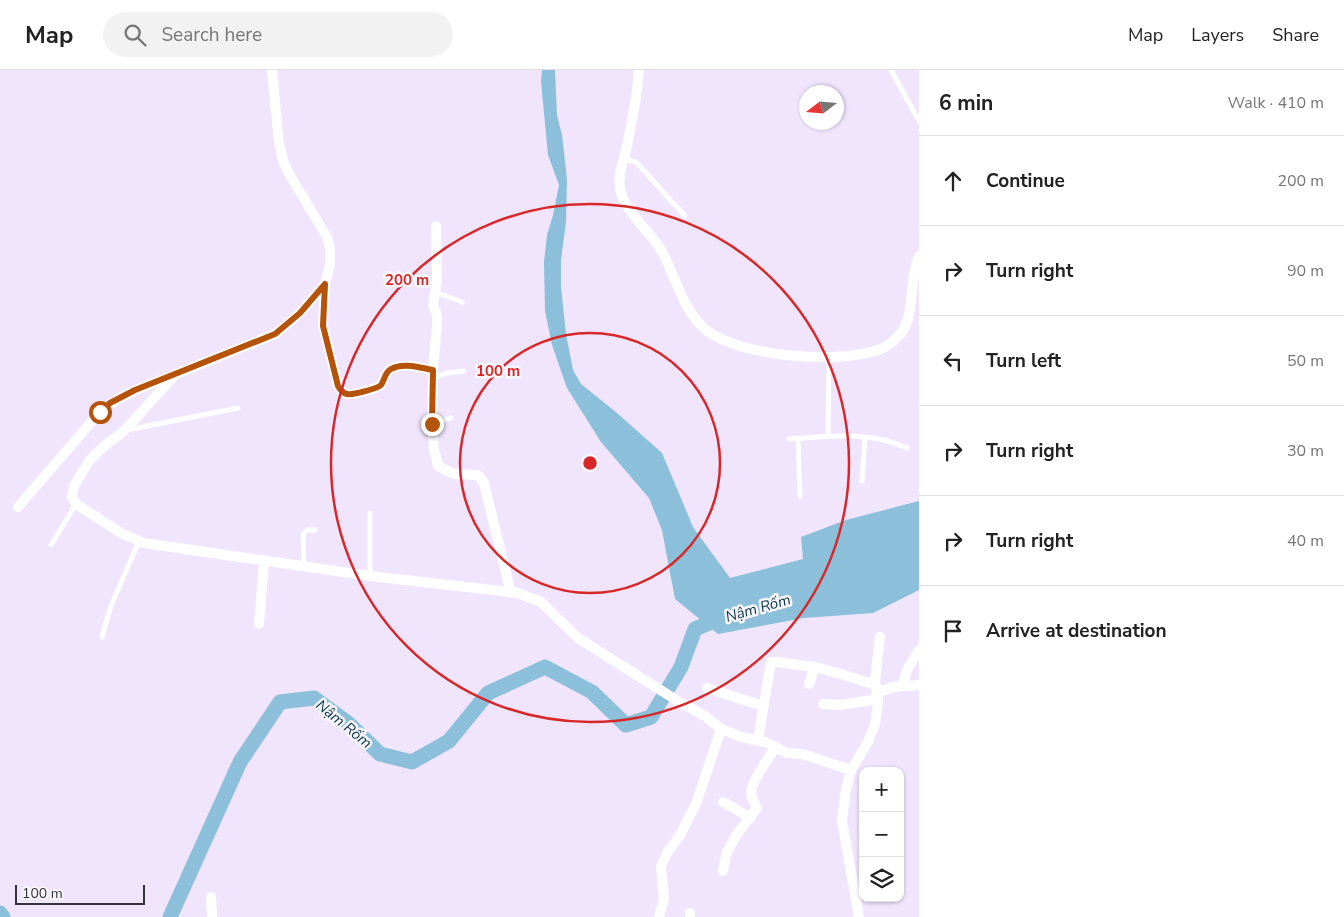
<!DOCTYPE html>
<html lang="en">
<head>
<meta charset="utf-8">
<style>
	body { margin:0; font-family:"Nunito Sans",sans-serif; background:#f2f2f2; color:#222 }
	.controls { position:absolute; right:15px; bottom:15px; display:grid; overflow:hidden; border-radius:10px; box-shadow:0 1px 4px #0004 }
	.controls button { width:45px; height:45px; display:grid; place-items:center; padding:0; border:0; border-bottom:1px solid #e0e0e0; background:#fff; color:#222; font:25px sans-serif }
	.compass { position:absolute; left:799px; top:15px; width:45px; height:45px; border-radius:50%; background:#fff; box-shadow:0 1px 4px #0004; rotate:254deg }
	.scale { position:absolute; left:15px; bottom:12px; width:130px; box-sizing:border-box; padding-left:5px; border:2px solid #35313b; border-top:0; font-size:14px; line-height:18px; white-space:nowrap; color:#35313b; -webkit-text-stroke:4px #f8f6fb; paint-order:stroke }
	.stop { position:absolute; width:15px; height:15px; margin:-11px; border:4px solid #b45309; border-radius:50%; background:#fff }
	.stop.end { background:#b45309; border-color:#fff; box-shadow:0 1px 5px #0008 }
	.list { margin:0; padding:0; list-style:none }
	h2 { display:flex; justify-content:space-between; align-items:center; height:65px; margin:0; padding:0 20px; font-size:21px }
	h2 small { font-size:16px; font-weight:400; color:#767676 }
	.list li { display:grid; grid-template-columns:32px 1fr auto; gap:15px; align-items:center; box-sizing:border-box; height:90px; padding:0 20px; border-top:1px solid #e0e0e0 }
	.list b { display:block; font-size:19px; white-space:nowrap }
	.list em { font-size:16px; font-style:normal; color:#767676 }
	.icon { flex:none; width:28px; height:28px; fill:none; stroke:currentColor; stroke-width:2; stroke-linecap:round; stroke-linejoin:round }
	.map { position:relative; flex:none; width:919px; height:847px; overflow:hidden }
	header { display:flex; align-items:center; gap:30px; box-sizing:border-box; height:70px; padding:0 25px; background:#fff; border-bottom:1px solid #e0e0e0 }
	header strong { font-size:24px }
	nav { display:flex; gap:28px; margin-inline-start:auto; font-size:18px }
	.search { width:350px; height:45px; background:#f2f2f2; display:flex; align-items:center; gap:12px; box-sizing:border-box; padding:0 18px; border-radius:28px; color:#767676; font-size:19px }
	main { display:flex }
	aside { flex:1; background:#fff }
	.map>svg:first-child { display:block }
</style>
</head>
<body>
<header>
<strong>Map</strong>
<div class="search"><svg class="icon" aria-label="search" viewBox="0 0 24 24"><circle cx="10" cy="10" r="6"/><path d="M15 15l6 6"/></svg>Search here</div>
<nav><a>Map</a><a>Layers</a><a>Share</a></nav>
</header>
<main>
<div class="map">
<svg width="919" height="847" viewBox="0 0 919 847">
	<rect width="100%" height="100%" fill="#f0e5fd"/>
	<polygon fill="#8bbfda" points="542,0 555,0 557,45 562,65 567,109 566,152 561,190 561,217 566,264 573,300 581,314 617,343 662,383 693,457 730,508 803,489 801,467 846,450 919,431 919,520 873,543 804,548 718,564 675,529 662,460 649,428 601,372 567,318 552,275 545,241 544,192 547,165 553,145 559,115 548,85 541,12"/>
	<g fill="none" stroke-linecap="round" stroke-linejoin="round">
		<g stroke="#8bbfda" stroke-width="15">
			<polyline points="0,843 3,847"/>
			<polyline points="170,847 240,692 280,632 314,628 348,653 380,684 412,692 449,671 488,623 545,597 592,622 626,655 651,647 681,597 695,559 725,546"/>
		</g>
		<g stroke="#fff" stroke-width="5">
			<polyline points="891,0 919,51"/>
			<polyline points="624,89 636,92 685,146"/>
			<polyline points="435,222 462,232"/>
			<polyline points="433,308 447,303 464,301"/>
			<polyline points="432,353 451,348"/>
			<polyline points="127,360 238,338"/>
			<polyline points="828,366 829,287"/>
			<polyline points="798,368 800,426"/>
			<path d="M789,369C821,367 853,363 884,370C892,372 900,375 907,378"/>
			<polyline points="862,411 865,368"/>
			<polyline points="51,475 76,434"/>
			<polyline points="304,496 303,465 307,460 315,460"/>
			<polyline points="370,506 370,443"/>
			<polyline points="102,567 111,536 139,471"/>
		</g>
		<g stroke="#fff" stroke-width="10">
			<path d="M272,0L279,73L284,93L291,107L327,167L330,178V195L325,214L323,256L338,316C341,320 342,323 347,324C352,325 377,319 381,315C385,310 384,303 391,299C402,292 421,298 433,300"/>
			<path d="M639,0C637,24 633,48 628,71C625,88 616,106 621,123C628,144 648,160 660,178C676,205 681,239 706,260C740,287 846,296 885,277C891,274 897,268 902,262C915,244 909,207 919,186"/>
			<polyline points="436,156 437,211 433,236 437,245 437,255 433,300 432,353 434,380 438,396 454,404 478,405 484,413 511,523"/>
			<polyline points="325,214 300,243 275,264 176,304 124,361 104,376 89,391 74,416 72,427 76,434 121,463 144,473 370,506 518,523 541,532 578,568 681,633 705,646 721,659 741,667 765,672 787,683 802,684 851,700"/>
			<path d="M18,437L100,342C121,324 147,315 173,306"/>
			<polyline points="259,554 264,491"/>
			<polyline points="809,614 815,597 841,604 876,615"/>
			<polyline points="902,616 907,600 919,580"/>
			<polyline points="707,618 763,636"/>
			<polyline points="877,623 893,617 919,615"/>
			<polyline points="823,634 840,635 878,629"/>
			<polyline points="758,670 771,592 776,592 815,597"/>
			<polyline points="723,732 751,748"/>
			<path d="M723,801L727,782L737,764L757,738C755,734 751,728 751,723C751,712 769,687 776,677"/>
			<polyline points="211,827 212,847"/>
			<polyline points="690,843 690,847"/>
			<polyline points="659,847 664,829 661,796 667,783 680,765 696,734 721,659"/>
			<polyline points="859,847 842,751 846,719 851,700 868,672 875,654 878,634 875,611 880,567"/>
		</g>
	</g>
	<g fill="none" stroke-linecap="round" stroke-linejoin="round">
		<path stroke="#b45309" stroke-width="6" d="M100,342L110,333L135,320L275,264L300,243L325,214L323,256L338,316C341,320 342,323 347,324C352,325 377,319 381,315C385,310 384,303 391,299C403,292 421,298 433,300L432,354"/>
	</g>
	<g fill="none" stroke="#d62828" stroke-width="2.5">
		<circle cx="590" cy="393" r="130"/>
		<circle cx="590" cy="393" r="259"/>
	</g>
	<g text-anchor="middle" stroke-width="5" stroke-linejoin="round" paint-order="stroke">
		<g font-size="15" font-style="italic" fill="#083649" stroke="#f8f6fb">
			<text transform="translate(758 538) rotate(-16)" y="5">Nậm Rốm</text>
			<text transform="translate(344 654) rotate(39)" y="5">Nậm Rốm</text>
		</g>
	</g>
	<circle cx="590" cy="393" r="8" fill="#d62828" stroke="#f8f6fb" stroke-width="2.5"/>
	<g font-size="15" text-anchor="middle" font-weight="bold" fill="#d62828" stroke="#f8f6fb" stroke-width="5" stroke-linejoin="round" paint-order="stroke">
		<text x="407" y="215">200 m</text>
		<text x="498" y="306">100 m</text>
	</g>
</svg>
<div class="controls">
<button>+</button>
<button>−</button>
<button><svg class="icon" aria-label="layers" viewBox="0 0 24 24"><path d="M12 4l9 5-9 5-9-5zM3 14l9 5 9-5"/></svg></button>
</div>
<svg class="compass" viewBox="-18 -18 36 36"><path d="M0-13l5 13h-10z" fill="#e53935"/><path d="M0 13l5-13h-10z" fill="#767676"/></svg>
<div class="scale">100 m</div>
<div class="stop" style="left:100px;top:342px"></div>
<div class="stop end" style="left:432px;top:354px"></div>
</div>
<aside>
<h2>6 min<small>Walk · 410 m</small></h2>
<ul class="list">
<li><svg class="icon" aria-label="ahead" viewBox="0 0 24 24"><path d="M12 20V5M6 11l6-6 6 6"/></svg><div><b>Continue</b></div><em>200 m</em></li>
<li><svg class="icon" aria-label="right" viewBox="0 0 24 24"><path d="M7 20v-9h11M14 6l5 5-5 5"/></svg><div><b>Turn right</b></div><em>90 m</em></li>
<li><svg class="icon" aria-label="left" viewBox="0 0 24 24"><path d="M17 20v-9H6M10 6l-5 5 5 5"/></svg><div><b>Turn left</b></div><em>50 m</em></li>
<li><svg class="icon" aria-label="right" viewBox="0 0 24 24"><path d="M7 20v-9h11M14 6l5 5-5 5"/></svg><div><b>Turn right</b></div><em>30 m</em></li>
<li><svg class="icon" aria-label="right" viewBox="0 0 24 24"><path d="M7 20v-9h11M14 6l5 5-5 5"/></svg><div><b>Turn right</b></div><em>40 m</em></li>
<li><svg class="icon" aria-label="arrive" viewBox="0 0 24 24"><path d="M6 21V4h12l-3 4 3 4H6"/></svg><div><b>Arrive at destination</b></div></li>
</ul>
</aside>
</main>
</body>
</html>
